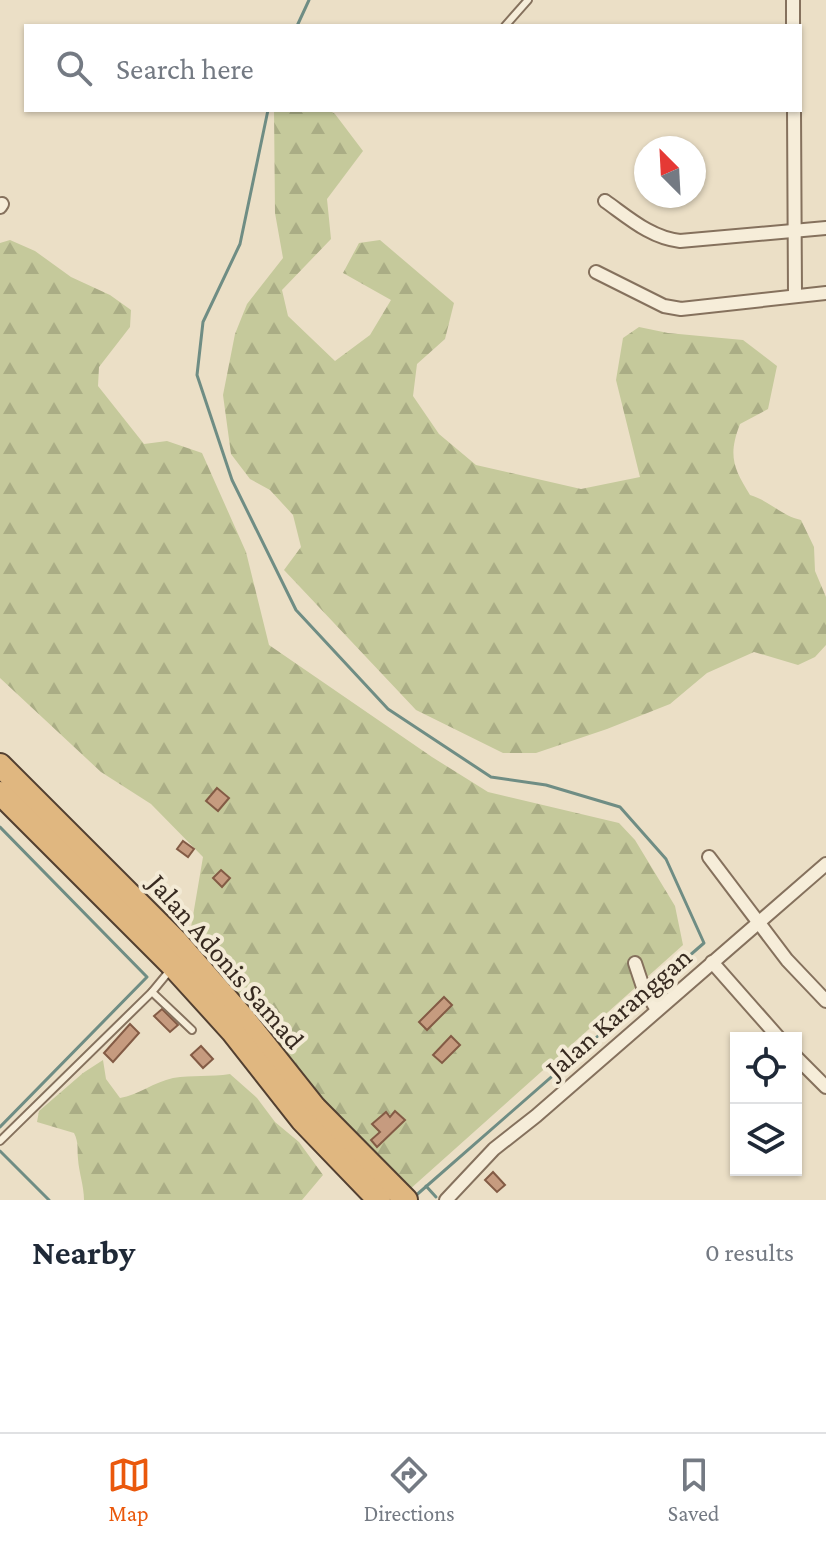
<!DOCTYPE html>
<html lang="en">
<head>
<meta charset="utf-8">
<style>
	body { margin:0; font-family:"Crimson Pro",serif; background:#f2f2f3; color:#1f2937 }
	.controls { position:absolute; right:24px; bottom:24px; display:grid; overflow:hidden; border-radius:0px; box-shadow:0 2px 6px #0004 }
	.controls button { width:72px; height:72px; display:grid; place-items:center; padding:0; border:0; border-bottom:2px solid #e0e1e3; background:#fff; color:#1f2937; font:40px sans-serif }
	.compass { position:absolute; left:634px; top:136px; width:72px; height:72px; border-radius:50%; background:#fff; box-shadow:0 2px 6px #0004; rotate:336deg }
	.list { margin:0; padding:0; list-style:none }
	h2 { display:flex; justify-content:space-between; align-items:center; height:104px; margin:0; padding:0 32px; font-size:34px }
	h2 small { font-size:26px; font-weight:400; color:#747a83 }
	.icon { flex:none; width:44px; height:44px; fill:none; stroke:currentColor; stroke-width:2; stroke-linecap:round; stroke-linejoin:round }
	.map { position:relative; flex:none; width:826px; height:1200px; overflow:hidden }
	.search { position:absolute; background:#fff; box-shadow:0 2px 6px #0004; left:24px; right:24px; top:24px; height:88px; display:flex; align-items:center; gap:20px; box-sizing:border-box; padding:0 28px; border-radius:0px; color:#747a83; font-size:30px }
	.sheet { height:232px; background:#fff }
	nav { display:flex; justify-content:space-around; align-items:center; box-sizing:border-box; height:112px; border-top:2px solid #e0e1e3; background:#fff; font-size:22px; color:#747a83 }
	nav a { display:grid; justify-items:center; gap:4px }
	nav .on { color:#ea580c }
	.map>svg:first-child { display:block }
</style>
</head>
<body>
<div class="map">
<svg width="826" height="1200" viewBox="0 0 826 1200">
	<defs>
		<pattern id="forest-firs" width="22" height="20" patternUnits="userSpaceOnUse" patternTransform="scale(2)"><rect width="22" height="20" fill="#c5c99b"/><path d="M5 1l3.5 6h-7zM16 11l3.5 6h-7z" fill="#aaad85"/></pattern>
	</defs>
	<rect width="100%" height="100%" fill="#ebdfc6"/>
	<g fill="url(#forest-firs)">
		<path d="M274,110H329L335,114L363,151L327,199L331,239L282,290L288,316L335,361L370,335L391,300L343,273L359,243L380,240L454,303L445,339L417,364L413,396L439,434L476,465L581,489L640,477L616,380L623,338L639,327L668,333L743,340L777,366L768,409L740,424C728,455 733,468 750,495C770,501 782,516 801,520L814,547L815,571L826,597V645L815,657L798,665L754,652L707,673L670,704L607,729L536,753H503L416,710L284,570L301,547L293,515L270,490L250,479L231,454L223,395L235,334L247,304L283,258L275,213Z"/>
		<polygon points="10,240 35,251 71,277 110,295 131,310 130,327 99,367 98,386 144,444 167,441 202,453 246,552 269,645 432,757 488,792 619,823 635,840 675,906 683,945 409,1190 300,1080 188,945 203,857 151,804 101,772 0,678 0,243"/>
		<path d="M103,1060L106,1079L120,1098C138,1095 154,1082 173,1078C192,1075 211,1077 230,1074L257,1098L275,1122L299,1142L323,1175L302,1200H84C84,1186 79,1173 78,1159C77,1149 79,1143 74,1133L37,1122L39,1111L83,1073Z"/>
	</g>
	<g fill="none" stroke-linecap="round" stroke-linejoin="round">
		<g stroke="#6f8d84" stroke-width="3">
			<polyline points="297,26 309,0"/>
			<polyline points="268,110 240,244 203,322 197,375 232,480 296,610 388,709 491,777 546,785 620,807 666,859 704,943 650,990"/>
			<polyline points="0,827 147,977 0,1127"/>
			<polyline points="0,1151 49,1200"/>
			<polyline points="426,1186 436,1197"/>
			<polyline points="413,1198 645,995"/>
		</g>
	</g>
	<g fill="#c69b7f" stroke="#835b45" stroke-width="2">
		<polygon points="217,788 229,798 218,811 206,801"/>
		<polygon points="183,841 194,849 188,857 177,849"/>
		<polygon points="221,870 230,878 222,887 213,878"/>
		<polygon points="444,997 452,1005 427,1030 419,1022"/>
		<polygon points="162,1009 178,1025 170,1032 154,1016"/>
		<polygon points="130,1024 139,1033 113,1062 104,1053"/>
		<polygon points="451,1036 460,1045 442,1063 433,1055"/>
		<polygon points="201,1046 213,1059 203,1068 191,1055"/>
		<polygon points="395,1111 405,1120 377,1147 371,1140 380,1132 372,1124 386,1112 390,1117"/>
		<polygon points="493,1172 505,1185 497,1192 485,1180"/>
	</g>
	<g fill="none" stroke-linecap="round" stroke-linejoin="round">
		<defs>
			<g id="service">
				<polyline points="505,26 528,0"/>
				<polyline points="152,992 192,1030"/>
				<polyline points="0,1141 152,992 171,969"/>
			</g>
			<g id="minor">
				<polyline points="793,0 793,26"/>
				<polyline points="794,110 795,295"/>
				<path d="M605,201C629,218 651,238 680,241L826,228"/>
				<polyline points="0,207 2,204"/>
				<polyline points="596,272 664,306 681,309 826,293"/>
				<polyline points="709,857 787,960 826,1001"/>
				<polyline points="712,962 779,1038"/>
				<polyline points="635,963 643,987 657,1010"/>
				<polyline points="796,1057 826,1087"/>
				<polyline points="446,1200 494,1149 536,1116 826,864"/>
			</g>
			<g id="trunk">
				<polyline points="0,765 176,941 245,1020 315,1108 406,1200"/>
				<polyline points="0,793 173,966 232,1031 302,1120 379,1200"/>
			</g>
		</defs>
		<use href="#service" stroke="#85715d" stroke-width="10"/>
		<use href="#minor" stroke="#85715d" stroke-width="16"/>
		<use href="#trunk" stroke="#534031" stroke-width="26"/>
		<use href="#service" stroke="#f6edd9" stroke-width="6"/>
		<use href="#minor" stroke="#f6edd9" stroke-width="12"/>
		<use href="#trunk" stroke="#e0b780" stroke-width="22"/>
	</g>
	<g text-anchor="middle" stroke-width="8" stroke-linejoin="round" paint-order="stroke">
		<g font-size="28" fill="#372a20" stroke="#f3ead5">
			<text transform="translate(227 961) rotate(49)" y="10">Jalan Adonis Samad</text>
			<text transform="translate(618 1012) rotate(-41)" y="10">Jalan Karanggan</text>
		</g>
	</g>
</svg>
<div class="controls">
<button><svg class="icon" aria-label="locate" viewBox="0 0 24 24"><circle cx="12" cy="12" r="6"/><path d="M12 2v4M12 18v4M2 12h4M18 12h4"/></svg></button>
<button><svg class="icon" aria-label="layers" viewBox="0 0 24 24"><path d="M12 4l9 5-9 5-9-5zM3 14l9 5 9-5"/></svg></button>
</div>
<svg class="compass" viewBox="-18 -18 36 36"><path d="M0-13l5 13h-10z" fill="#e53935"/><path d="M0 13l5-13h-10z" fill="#747a83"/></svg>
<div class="search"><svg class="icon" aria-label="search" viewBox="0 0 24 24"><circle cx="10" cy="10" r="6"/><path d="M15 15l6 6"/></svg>Search here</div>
</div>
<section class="sheet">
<h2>Nearby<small>0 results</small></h2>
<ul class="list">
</ul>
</section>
<nav>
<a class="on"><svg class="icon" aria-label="map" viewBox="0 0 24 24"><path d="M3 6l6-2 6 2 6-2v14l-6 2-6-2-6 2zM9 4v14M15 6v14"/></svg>Map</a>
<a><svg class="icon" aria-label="directions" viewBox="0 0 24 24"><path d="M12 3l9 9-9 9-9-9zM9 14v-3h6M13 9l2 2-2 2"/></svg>Directions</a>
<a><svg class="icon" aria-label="saved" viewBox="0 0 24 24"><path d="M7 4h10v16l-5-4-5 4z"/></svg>Saved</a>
</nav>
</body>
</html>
